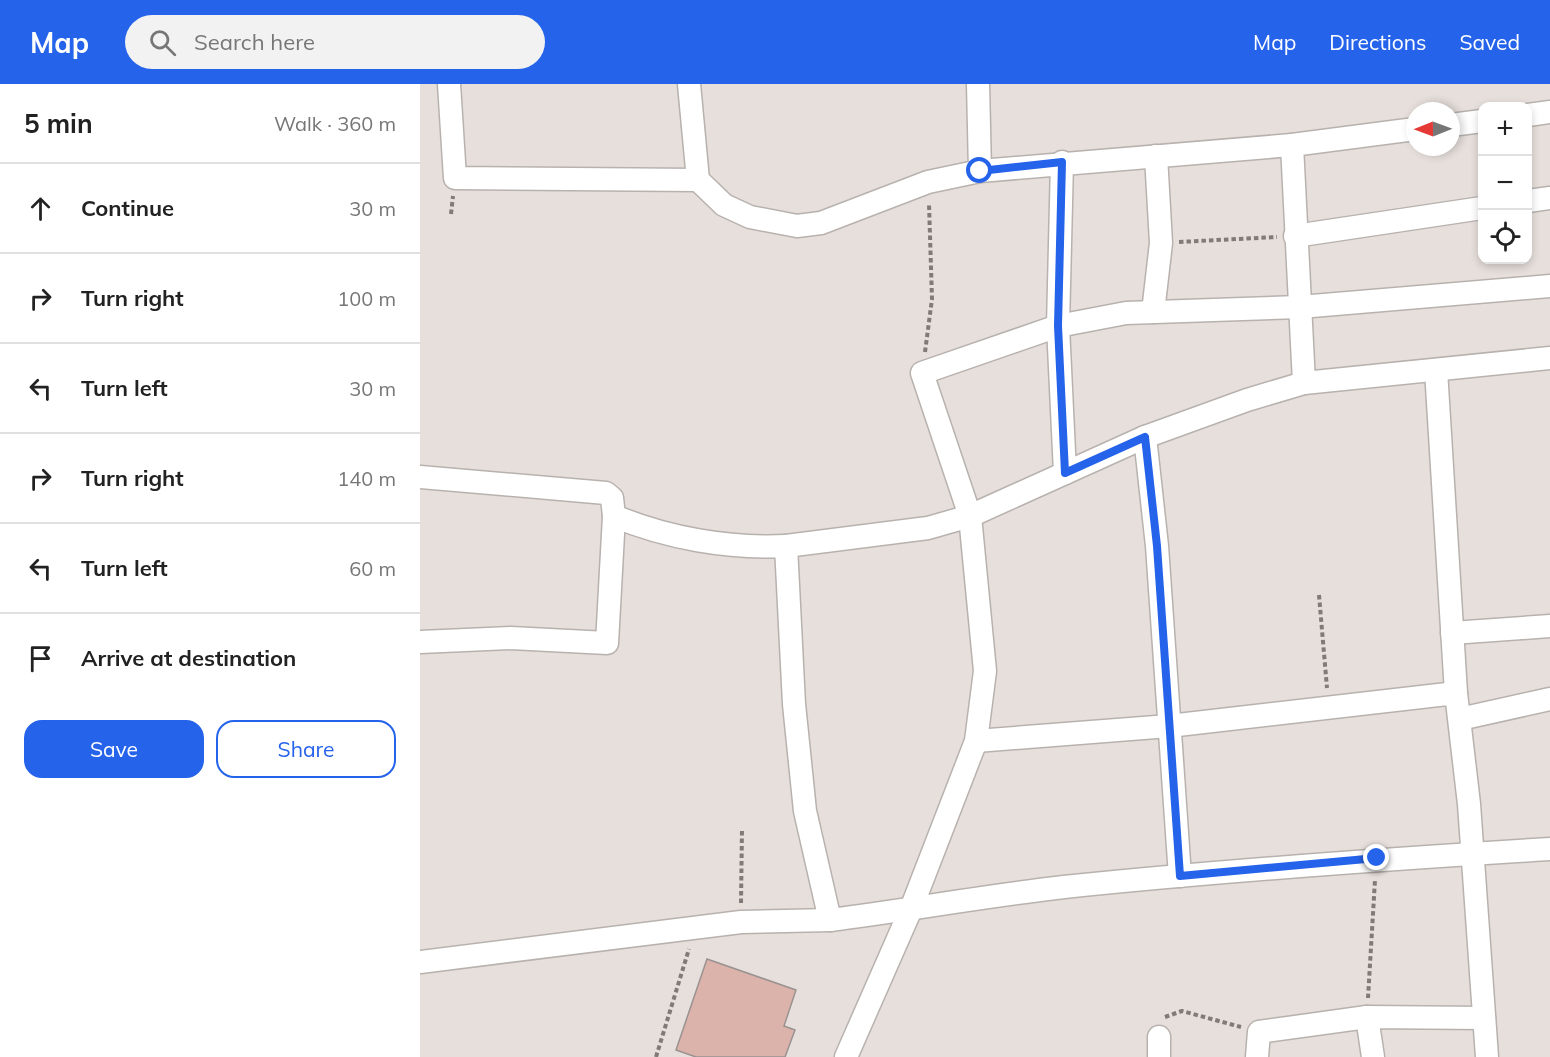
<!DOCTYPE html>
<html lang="en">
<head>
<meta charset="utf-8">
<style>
	body { margin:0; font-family:Mulish,sans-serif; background:#f2f2f2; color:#222 }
	.controls { position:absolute; right:18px; top:18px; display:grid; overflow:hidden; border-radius:12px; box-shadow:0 3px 9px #0003 }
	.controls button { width:54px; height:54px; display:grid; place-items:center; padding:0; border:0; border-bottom:2px solid #e0e0e0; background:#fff; color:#222; font:30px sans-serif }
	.compass { position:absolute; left:986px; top:18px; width:54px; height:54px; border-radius:50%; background:#fff; box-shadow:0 3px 9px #0003; rotate:269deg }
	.stop { position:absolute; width:18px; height:18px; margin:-14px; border:4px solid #2563eb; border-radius:50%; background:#fff }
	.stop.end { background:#2563eb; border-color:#fff; box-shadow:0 2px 6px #0008 }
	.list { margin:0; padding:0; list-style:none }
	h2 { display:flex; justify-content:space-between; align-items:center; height:78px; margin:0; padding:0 24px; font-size:26px }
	h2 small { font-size:20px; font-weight:400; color:#767676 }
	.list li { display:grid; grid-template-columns:39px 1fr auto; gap:18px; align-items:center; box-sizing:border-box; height:90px; padding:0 24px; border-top:2px solid #e0e0e0 }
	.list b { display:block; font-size:22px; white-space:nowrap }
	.list em { font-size:20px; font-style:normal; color:#767676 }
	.actions { display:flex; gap:12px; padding:18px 24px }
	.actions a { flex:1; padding:14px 0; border:2px solid #2563eb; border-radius:18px; text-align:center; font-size:21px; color:#2563eb }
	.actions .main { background:#2563eb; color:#fff }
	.icon { flex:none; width:33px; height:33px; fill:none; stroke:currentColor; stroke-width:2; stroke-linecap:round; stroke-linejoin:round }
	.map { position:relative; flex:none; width:1130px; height:973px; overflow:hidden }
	header { display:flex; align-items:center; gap:36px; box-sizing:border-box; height:84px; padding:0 30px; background:#2563eb; color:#fff }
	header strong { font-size:28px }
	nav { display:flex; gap:33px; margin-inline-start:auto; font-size:21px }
	.search { width:420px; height:54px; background:#f2f2f2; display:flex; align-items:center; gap:15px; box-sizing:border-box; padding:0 21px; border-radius:33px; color:#767676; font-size:22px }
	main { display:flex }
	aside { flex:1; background:#fff }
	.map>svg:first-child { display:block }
</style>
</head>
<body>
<header>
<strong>Map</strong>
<div class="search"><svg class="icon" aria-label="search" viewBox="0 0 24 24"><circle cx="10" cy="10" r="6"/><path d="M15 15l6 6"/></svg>Search here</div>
<nav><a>Map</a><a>Directions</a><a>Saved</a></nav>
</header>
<main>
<aside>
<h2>5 min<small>Walk · 360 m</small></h2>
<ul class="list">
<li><svg class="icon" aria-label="ahead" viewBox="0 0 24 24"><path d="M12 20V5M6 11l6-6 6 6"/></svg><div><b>Continue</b></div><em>30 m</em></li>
<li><svg class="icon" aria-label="right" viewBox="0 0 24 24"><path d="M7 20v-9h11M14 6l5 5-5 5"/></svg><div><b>Turn right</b></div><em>100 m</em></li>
<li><svg class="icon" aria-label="left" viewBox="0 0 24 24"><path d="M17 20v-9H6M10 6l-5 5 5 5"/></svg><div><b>Turn left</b></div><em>30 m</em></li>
<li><svg class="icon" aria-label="right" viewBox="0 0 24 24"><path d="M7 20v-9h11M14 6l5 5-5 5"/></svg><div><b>Turn right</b></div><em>140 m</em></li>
<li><svg class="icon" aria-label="left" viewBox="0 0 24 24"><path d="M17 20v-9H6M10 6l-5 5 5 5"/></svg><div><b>Turn left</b></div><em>60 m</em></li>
<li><svg class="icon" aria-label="arrive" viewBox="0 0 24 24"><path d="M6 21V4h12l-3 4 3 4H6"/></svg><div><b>Arrive at destination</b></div></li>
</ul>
<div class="actions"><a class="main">Save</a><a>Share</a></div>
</aside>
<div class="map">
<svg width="1130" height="973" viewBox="0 0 1130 973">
	<rect width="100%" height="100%" fill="#e6dfdb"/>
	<polygon fill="#dbb3ab" stroke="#9a9291" stroke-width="1.5" points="287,875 376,906 364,942 375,946 365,973 276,973 256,966"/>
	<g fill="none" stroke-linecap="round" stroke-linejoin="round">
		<defs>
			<g id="minor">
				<polyline points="29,0 35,94 278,96"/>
				<polyline points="269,0 278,96 304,121 330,133 377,142 401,139 508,98 560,87 872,61 995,45"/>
				<polyline points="558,0 560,87"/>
				<polyline points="1108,31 1130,28"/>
				<polyline points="1031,41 1062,37"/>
				<polyline points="872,61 884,299"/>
				<polyline points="642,78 638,242 645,389"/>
				<polyline points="1108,117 1130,114"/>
				<polyline points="875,152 1062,124"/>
				<polyline points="733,228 741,159 736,72"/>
				<path d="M1130,274L884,299L827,316L725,353L550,432L508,444L366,462L374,620L385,727L410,836C488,826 566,812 644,803C806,786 968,775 1130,765"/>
				<polyline points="1016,286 1036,609"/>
				<polyline points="725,353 737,462 760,792"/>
				<polyline points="0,393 186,409 192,414 194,432 187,559 91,554 0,558"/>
				<path d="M194,432C247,454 309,465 366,462"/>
				<polyline points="1032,549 1130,542"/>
				<polyline points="1040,635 1130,615"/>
				<polyline points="556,657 749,642 1036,609 1049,720 1067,973"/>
				<polyline points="0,878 321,838 410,836"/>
				<polyline points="947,933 953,973"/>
				<polyline points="426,973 491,825 556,657 565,587 550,432 502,289 638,242 706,229 880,223 1130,202"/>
				<polyline points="739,973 739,953"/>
				<polyline points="837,973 839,948 947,933 1064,934"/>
			</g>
		</defs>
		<use href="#minor" stroke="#b8b2ae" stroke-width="25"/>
		<g stroke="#807b78" stroke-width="4" stroke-dasharray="4.5 3" stroke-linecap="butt">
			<polyline points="31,130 33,112"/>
			<polyline points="759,158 857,153"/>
			<polyline points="505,268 512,215 509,120"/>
			<polyline points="899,511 907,604"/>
			<polyline points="321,819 322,744"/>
			<polyline points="948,914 955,796"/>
			<polyline points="745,933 762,927 821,943"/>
			<polyline points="236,973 269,865"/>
		</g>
		<use href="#minor" stroke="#fff" stroke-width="22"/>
	</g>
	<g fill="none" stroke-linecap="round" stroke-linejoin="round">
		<polyline stroke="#2563eb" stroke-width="8" points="560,87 642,78 638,242 645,389 725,353 737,462 760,792 957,774"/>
	</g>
</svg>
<div class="controls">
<button>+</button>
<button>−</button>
<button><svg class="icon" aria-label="locate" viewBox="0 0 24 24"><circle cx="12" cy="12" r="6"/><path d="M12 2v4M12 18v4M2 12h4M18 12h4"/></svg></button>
</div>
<svg class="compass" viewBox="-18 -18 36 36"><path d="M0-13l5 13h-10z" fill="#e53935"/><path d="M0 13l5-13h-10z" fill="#767676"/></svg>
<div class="stop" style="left:560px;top:87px"></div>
<div class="stop end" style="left:957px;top:774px"></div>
</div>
</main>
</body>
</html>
